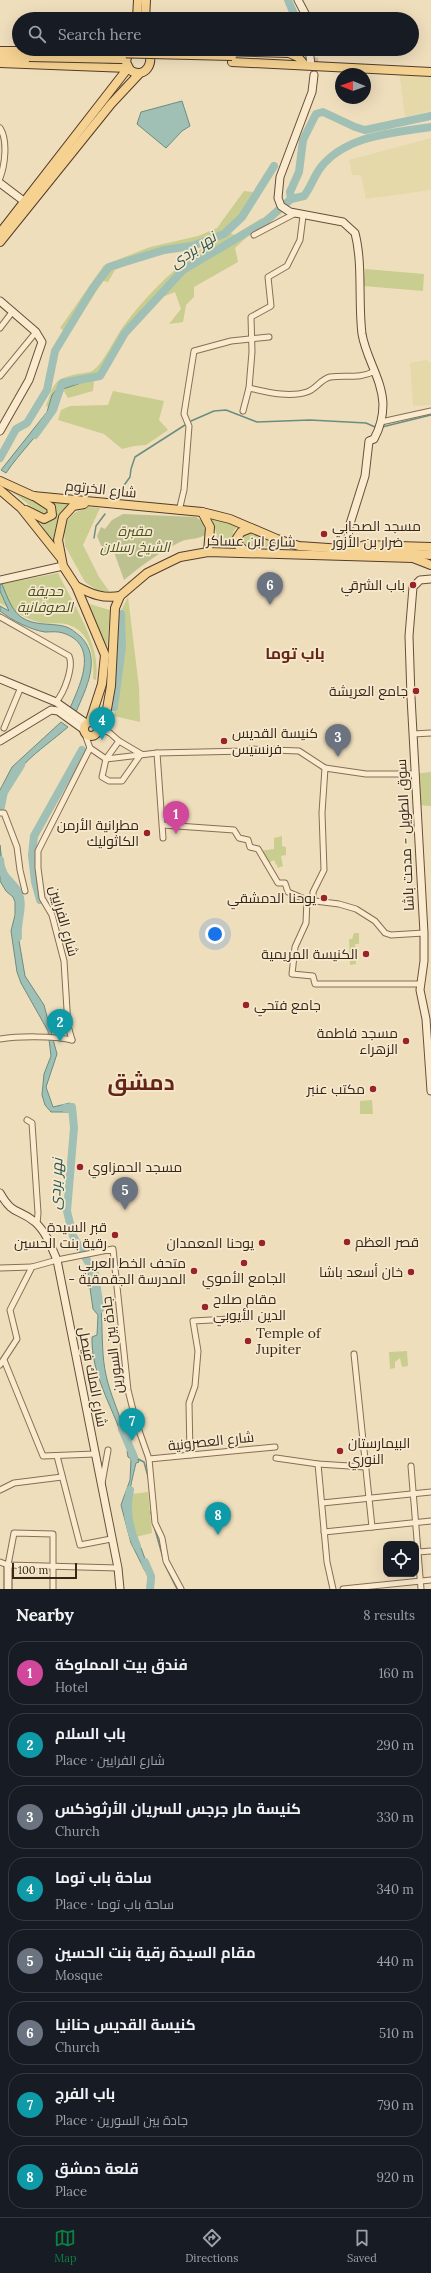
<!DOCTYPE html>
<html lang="en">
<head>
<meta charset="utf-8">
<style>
	body { margin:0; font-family:Lora,Cairo,serif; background:#242831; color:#f1f3f6 }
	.controls { position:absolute; right:12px; bottom:12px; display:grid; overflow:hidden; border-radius:8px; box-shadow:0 4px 16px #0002 }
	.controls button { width:36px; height:36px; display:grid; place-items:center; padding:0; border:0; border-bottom:1px solid #363941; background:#171b24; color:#f1f3f6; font:20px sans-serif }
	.compass { position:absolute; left:335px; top:68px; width:36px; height:36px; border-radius:50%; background:#171b24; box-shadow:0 4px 16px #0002; rotate:271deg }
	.scale { position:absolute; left:12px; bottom:10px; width:65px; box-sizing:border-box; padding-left:4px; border:2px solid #36271b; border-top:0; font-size:11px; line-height:14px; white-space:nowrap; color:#36271b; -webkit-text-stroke:3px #f6e8cc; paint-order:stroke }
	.you { position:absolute; left:215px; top:934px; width:14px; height:14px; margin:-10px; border:3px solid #fff; border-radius:50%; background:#1a73e8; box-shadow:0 0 0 6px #1a73e833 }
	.badge { display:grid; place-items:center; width:26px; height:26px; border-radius:50%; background:#0b8043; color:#fff; font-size:13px; font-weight:700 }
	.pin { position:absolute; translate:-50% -33px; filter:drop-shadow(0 1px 2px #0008) }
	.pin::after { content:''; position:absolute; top:21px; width:14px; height:12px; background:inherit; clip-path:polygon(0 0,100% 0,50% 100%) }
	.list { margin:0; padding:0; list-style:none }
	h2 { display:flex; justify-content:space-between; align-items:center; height:52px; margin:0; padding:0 16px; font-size:17px }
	h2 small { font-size:13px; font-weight:400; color:#9ea1a6 }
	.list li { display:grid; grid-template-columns:26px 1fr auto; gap:12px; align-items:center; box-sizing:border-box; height:64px; margin:0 8px 8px; padding:0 8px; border:1px solid #363941; border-radius:16px }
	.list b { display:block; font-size:15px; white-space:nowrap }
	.list p { margin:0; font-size:13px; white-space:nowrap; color:#9ea1a6 }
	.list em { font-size:13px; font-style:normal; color:#9ea1a6 }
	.icon { flex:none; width:22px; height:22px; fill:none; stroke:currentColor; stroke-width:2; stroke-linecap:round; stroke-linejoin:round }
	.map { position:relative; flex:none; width:431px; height:1589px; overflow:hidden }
	.search { position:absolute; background:#171b24; box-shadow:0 4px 16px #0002; left:12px; right:12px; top:12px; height:44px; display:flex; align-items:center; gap:10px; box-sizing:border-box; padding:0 14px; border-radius:22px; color:#9ea1a6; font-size:15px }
	.sheet { height:628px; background:#171b24 }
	nav { display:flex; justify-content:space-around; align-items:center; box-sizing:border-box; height:56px; border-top:1px solid #363941; background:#171b24; font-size:11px; color:#9ea1a6 }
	nav a { display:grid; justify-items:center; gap:2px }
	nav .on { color:#0b8043 }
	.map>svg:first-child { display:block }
</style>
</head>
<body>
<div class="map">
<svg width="431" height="1589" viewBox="0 0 431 1589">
	<rect width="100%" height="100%" fill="#efdebc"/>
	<g fill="#e5d9a9">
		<polygon points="399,72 431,73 431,111 405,117"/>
		<polygon points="431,138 431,190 366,199 361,175 352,175 349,160"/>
		<polygon points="426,360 431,362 431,405 413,406 410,363"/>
	</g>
	<g fill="#c9cd90">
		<path d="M244,191L253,192L242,213L226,230L234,235L262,218L267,224L248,236L235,248L238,262L194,287V297L186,305L183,322L169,324L181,309L175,292L160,298L130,330L119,349L101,371L94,381L93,391L68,398L64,391L51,408L46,406C54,384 53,379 77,374C81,373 88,373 92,371C103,365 116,335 125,324C148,293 177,265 209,244L141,259L115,270L108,282L103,281L69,334L60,328L104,265L150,247L198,236L217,228Z"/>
		<polygon points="365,269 424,274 423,291 363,286"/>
		<polygon points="113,391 164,401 159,420 168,430 146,445 134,446 122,449 104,434 58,420 61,410 70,406 108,405"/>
		<polygon points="11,491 44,504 48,508 48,511 44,514 36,510"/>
		<path d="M51,500L76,503C58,509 53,528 55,545L39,521L56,513V506Z"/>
		<polygon points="88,507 100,508 83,545 99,577 109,591 98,591 85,582 65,546 64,529 68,520 74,513"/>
		<polygon points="212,519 239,524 233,532 236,544 214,543 217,535"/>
		<polygon points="245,531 274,543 274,548 242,545 240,541"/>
		<path d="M58,573C73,604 102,646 96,680L93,679C95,658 91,630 66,624C57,622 47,625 38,622C25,619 12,609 0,603V580L2,584Z"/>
		<polygon points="128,597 139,687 140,722 114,716 123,651 120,613"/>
		<polygon points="86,603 110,610 107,650"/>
		<polygon points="431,772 431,806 416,805 414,774"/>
		<polygon points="282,836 282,846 286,847 286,855 281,856 283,866 278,868 274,860 267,864 260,851 274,849 274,838"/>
		<polygon points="354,933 359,933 359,944 355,944 356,964 350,965 349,939 352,939"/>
		<polygon points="372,1100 373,1114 360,1114 360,1101"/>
		<polygon points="407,1351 408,1366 402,1367 400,1358 395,1362 395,1368 390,1369 389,1352"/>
		<path d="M148,1492L152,1533L136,1537C130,1524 127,1507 132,1494Z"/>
	</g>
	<path fill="#bdc190" d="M123,514L196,517L203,522L206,534C198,540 191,538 182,541C161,551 142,565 124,580L114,552L105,555L97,536L101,527L105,529L112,520Z"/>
	<g fill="#a0c0b5" stroke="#688e83">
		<polygon points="182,101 190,126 182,131 166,148 137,124 141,112"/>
		<path d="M92,377L78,384L60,390C58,397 56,405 53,411C41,433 20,452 6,473L1,470L47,412L52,395L62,383Z"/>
		<path d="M0,580C6,592 10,609 21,617C34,626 49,623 63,626C71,628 75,632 81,637C102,659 86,688 76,712L70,708C80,685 100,645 63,633C57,631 51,632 45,632C31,630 11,620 0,611V606L9,611L0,591Z"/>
		<path d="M61,722L68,727C38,753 8,768 0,811V790L12,767Z"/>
		<polygon points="0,845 3,872 7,881 21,897 17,929 25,976 44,1005 57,1054 46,1087 53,1107 70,1103 73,1116 70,1112 51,1112 45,1105 42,1095 44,1074 51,1056 48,1031 21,983 17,972 11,931 15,915 15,902 13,897 6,891 0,881"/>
		<path d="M89,1264C108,1295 98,1340 106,1375C110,1394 119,1412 124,1431L129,1437L123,1439C112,1406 91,1374 92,1337L97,1335L98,1315L93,1309L87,1267Z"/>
		<path d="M130,1448L134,1449L139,1462L136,1463C130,1488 124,1510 132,1535C134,1540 139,1543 141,1548C144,1555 146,1563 149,1571H145L131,1543L121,1505L130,1480L131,1459L128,1457L127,1451Z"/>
	</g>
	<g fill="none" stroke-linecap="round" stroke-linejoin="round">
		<g stroke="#688e83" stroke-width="1.5">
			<polyline points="191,421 214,411 226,410 257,422 310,420 366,423 375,427"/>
			<polyline points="382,427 431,415"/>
			<polyline points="117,495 130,477 131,469 135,457 185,425"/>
			<polyline points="94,538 96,526 105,514"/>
			<polyline points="138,1459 144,1462 149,1480"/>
			<polyline points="151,1512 153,1522"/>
			<polyline points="154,1526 165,1565 177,1589"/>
		</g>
		<g stroke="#a0c0b5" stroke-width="8">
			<polyline points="288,0 296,19"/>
			<polyline points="291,199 290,192 299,172 303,140 316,114 323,112 355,127 365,130 431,116"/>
			<path d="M35,435L53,410L62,383L100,376L125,333L183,270L266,221L291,199L304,196C311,187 314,176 321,167C347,135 393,133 431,127"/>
			<polyline points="0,458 16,429 27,423 47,390 55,351 93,288 109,267 164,250 192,246 224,234 242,217 274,166"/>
			<polyline points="114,707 122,647 121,614"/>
			<polyline points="0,811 4,792 21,765"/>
			<path d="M0,860C1,879 13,881 18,892C25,906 16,922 18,937"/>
			<polyline points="40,900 35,882 32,855 34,836 82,750"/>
			<polyline points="65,1108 72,1107 74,1128 67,1211 73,1236 95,1274 100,1309"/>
			<polyline points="122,1429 134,1457"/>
			<path d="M130,1490C125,1509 129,1528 137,1546"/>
			<polyline points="145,1562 151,1576"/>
			<polyline points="150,1589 151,1579"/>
		</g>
		<polyline stroke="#cab99c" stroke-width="7" stroke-dasharray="7 3.5" stroke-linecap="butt" points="314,75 315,49"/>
		<defs>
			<g id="street">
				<path d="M0,128C8,140 5,165 0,178"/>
				<polyline points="254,235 294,214"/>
				<polyline points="0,328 13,311"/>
				<polyline points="0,376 36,332"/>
				<path d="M249,388C267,392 289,398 307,392C316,389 321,379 330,377C346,375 360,379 375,371"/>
				<polyline points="243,411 249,388 252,352 251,317 271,306 268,277 287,266 300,240 303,216"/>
				<polyline points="381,422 431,411"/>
				<polyline points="179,511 184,490 189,426 184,414 194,351 231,341 269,337"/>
				<path d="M0,617L69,656C74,667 64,693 56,702"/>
				<polyline points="98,727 110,733 119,741 141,754"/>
				<polyline points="4,728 21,687"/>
				<polyline points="85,734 90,748 106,759 157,753 246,751 249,749 299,751 325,768 366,774 414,774"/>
				<polyline points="413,734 431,733"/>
				<polyline points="119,741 106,759 102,777 109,781 122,781 141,754"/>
				<polyline points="157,753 163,838"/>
				<polyline points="0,813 4,813 17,847 20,870 25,891"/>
				<polyline points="163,825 234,830 239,838 248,840 250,847 258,849 278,883 285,883 288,892 307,900 339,904 356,909 375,921 385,933 391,935 424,933"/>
				<polyline points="307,900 306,923 295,947 292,974 313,976 315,984 420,984"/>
				<polyline points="313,901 313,892 324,870 322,813 325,768"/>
				<path d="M0,1039C19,1036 53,1036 72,1040"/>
				<polyline points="72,1040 68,1026 64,961 52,915 42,898 38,868 38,851 90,748"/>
				<polyline points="27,1120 32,1123 38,1213 37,1224"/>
				<polyline points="0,1268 32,1267"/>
				<polyline points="354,1354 372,1527"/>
				<polyline points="4,1360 43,1456 95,1454"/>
				<polyline points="0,1365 17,1339 10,1310 32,1267 57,1260 113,1249 128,1390 136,1422 149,1459 155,1523 162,1538 166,1561 181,1589"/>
				<polyline points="190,1455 189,1403 195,1386 198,1351 193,1321 248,1318"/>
				<polyline points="57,1456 80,1545 111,1539"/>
				<polyline points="276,1458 318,1464 365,1467"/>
				<polyline points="149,1459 275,1447"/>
				<polyline points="318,1464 327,1562 333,1589"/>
				<polyline points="411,1466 421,1589"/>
				<polyline points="102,1483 108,1450"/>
				<polyline points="0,1490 14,1483 62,1477"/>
				<polyline points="322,1503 431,1492"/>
				<polyline points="324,1532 431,1521"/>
				<polyline points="418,1552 431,1551"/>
				<polyline points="0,1562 8,1565 118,1568"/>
				<polyline points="8,1565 14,1533 53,1534 53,1589"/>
				<polyline points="343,1589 431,1580"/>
			</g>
			<g id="secondary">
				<polyline points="298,0 308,19"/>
				<polyline points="309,49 311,65"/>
				<path d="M314,75L312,92L280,177L278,198L281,206L290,212L343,222L355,233C363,264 358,301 362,334C366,358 382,379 383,404C383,417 380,428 374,439L369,441L365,476L349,527L347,550"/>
				<polyline points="0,183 29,205"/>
				<polyline points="0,301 36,332 42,342 29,380 0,431"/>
				<polyline points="431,579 420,580 413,587 409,636 411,697 424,933 424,961 420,990 426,1019 431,1091"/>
				<polyline points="0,580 63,566"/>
				<polyline points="0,679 56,702 86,723"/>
				<polyline points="0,741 51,710 58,711 83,729"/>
				<path d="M0,1193C13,1216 18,1208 35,1222C46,1232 51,1246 57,1260L118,1568L120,1589"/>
				<polyline points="8,1589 8,1565"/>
			</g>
			<g id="primary">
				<polyline points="137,19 138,0"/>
				<polyline points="145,19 146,0"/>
				<path d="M134,49L128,53L126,62L130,70C145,81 157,60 146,49"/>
				<polyline points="147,49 289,53 298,57 304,64"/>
				<polyline points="0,51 28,51"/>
				<polyline points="0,57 29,57"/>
				<polyline points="232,62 431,72"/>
				<polyline points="0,63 128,68"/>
				<polyline points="0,233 128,68"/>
				<polyline points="0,242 111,104 139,74"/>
				<polyline points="0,481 33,496 202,512 230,519 277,539 299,546 431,555"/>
				<polyline points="0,490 21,508 60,557"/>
				<polyline points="84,504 73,506 63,517 58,540 63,566 76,586 105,655 102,684 90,721"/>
				<polyline points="26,510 44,519 52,515 51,507 34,496"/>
				<polyline points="202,512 210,527 208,552"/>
				<polyline points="356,548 365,545 431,547"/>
				<polyline points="247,552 239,546 237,538 241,532 251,528"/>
				<path d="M76,586C91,594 103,599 120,596"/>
				<circle cx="91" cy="729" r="7"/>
				<polyline points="98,727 107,709 111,686 115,608 120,596 147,573 180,557 208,552 413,558 431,565"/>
			</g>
		</defs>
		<use href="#street" stroke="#876e55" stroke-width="7"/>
		<use href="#secondary" stroke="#694f39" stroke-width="9"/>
		<use href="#primary" stroke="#543c2a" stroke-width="10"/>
		<use href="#street" stroke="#faebcf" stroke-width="5"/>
		<use href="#secondary" stroke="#faebcf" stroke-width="7"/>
		<use href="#primary" stroke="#f5d291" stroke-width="8"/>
		<defs>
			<g id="primary-bridge">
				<polyline points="28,51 232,56"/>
				<polyline points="29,57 122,59"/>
			</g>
		</defs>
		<use href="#primary-bridge" stroke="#543c2a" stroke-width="10" stroke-linecap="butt"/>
		<use href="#primary-bridge" stroke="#f5d291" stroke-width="8"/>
	</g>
	<g fill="#992329" stroke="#f6e8cc" stroke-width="1.5">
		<circle cx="324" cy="534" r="4"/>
		<circle cx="413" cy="585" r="4"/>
		<circle cx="416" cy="691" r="4"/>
		<circle cx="224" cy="741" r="4"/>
		<circle cx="147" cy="833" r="4"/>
		<circle cx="324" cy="898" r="4"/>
		<circle cx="366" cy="954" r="4"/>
		<circle cx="246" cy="1005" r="4"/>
		<circle cx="406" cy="1041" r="4"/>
		<circle cx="373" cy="1089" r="4"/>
		<circle cx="80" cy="1167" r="4"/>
		<circle cx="115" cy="1235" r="4"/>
		<circle cx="347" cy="1242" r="4"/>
		<circle cx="262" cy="1243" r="4"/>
		<circle cx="244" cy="1263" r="4"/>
		<circle cx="194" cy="1271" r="4"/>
		<circle cx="411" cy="1272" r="4"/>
		<circle cx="205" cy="1307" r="4"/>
		<circle cx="248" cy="1341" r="4"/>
		<circle cx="340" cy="1451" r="4"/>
	</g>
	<g text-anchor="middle" stroke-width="3.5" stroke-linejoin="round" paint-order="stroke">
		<g font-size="14" fill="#36271b" stroke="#f6e8cc">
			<text transform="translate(101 489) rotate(6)" y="5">شارع الخرتوم</text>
			<text transform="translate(251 541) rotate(1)" y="5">شارع ابن عساكر</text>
			<text transform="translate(405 835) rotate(-93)" y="5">سوق الطويل - مدحت باشا</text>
			<text transform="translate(64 921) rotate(74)" y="5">شارع الفرايين</text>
			<text transform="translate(112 1345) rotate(-97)" y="5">جادة بين السورين</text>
			<text transform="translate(93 1377) rotate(79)" y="5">شارع الملك فيصل</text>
			<text transform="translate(211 1441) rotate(-6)" y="5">شارع العصرونية</text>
		</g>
		<g font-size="14" fill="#36271b" stroke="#f6e8cc" text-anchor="end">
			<text x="332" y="531" text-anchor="start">مسجد الصحابي<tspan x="332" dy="16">ضرار بن الأزور</tspan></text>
			<text x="405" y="590">باب الشرقي</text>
			<text x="408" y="696">جامع العريشة</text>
			<text x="232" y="738" text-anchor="start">كنيسة القديس<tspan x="232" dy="16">فرنسيس</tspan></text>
			<text x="139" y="830">مطرانية الأرمن<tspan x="139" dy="16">الكاثوليك</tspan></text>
			<text x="316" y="903">يوحنا الدمشقي</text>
			<text x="358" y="959">الكنيسة المريمية</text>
			<text x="254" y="1010" text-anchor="start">جامع فتحي</text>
			<text x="398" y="1038">مسجد فاطمة<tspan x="398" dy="16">الزهراء</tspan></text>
			<text x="365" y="1094">مكتب عنبر</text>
			<text x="88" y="1172" text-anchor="start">مسجد الحمزاوي</text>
			<text x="107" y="1232">قبر السيدة<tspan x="107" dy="16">رقية بنت الحسين</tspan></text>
			<text x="355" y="1247" text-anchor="start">قصر العظم</text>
			<text x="254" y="1248">يوحنا المعمدان</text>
			<text x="186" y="1268">متحف الخط العربي<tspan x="186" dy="16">- المدرسة الجقمقية</tspan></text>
			<text x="403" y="1277">خان أسعد باشا</text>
			<text x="244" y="1283" text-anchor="middle">الجامع الأموي</text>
			<text x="213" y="1304" text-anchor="start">مقام صلاح<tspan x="213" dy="16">الدين الأيوبي</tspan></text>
			<text x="256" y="1338" text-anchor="start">Temple of<tspan x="256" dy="16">Jupiter</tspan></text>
			<text x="348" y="1448" text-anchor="start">البيمارستان<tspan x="348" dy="16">النوري</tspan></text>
		</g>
		<g font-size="14" font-style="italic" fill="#495320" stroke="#f6e8cc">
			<text x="135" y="536">مقبرة<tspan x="135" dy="16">الشيخ رسلان</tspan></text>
			<text x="45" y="596">حديقة<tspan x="45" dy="16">الصوفانية</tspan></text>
		</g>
		<g font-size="15" font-style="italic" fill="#295652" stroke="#f6e8cc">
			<text transform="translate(193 250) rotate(-34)" y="5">نهر بردى</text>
			<text transform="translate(56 1184) rotate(-87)" y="5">نهر بردى</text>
		</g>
		<g font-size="16" font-weight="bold" fill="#642518" stroke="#f6e8cc">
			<text x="295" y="659">باب توما</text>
		</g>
		<g font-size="22" font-weight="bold" fill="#642518" stroke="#f6e8cc">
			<text x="141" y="1090">دمشق</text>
		</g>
	</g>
</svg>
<div class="controls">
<button><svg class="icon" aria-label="locate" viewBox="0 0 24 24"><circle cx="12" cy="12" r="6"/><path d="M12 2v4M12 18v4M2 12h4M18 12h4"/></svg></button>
</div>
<svg class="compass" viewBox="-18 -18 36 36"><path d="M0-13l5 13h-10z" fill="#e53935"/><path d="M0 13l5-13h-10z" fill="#9ea1a6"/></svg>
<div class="scale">100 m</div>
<div class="you"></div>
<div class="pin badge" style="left:176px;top:834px;background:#d1479c">1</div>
<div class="pin badge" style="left:60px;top:1042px;background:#0f9aa8">2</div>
<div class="pin badge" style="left:338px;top:757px;background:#6b7280">3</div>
<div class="pin badge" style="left:102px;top:740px;background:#0f9aa8">4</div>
<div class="pin badge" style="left:125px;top:1210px;background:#6b7280">5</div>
<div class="pin badge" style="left:270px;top:605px;background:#6b7280">6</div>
<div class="pin badge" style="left:132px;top:1441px;background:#0f9aa8">7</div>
<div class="pin badge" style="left:218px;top:1535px;background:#0f9aa8">8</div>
<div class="search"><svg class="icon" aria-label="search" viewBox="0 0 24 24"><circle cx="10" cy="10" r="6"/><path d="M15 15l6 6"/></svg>Search here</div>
</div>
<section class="sheet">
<h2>Nearby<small>8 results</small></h2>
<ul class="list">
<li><span class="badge" style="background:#d1479c">1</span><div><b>فندق بيت المملوكة</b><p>Hotel</p></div><em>160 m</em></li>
<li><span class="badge" style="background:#0f9aa8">2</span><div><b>باب السلام</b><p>Place · شارع الفرايين</p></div><em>290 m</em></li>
<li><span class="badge" style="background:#6b7280">3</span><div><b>كنيسة مار جرجس للسريان الأرثوذكس</b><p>Church</p></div><em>330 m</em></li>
<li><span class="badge" style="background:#0f9aa8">4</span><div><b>ساحة باب توما</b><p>Place · ساحة باب توما</p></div><em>340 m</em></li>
<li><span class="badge" style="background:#6b7280">5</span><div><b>مقام السيدة رقية بنت الحسين</b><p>Mosque</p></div><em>440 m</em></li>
<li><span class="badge" style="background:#6b7280">6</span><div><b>كنيسة القديس حنانيا</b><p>Church</p></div><em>510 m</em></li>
<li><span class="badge" style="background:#0f9aa8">7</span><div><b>باب الفرج</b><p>Place · جادة بين السورين</p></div><em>790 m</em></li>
<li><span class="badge" style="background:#0f9aa8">8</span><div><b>قلعة دمشق</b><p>Place</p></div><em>920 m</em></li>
</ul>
</section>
<nav>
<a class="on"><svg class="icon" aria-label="map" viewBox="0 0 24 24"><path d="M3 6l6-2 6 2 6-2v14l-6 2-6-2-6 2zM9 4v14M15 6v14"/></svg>Map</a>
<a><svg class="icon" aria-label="directions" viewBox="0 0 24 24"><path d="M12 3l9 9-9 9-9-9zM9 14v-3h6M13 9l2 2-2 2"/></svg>Directions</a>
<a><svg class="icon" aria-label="saved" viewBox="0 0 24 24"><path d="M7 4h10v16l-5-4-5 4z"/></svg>Saved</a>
</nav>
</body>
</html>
